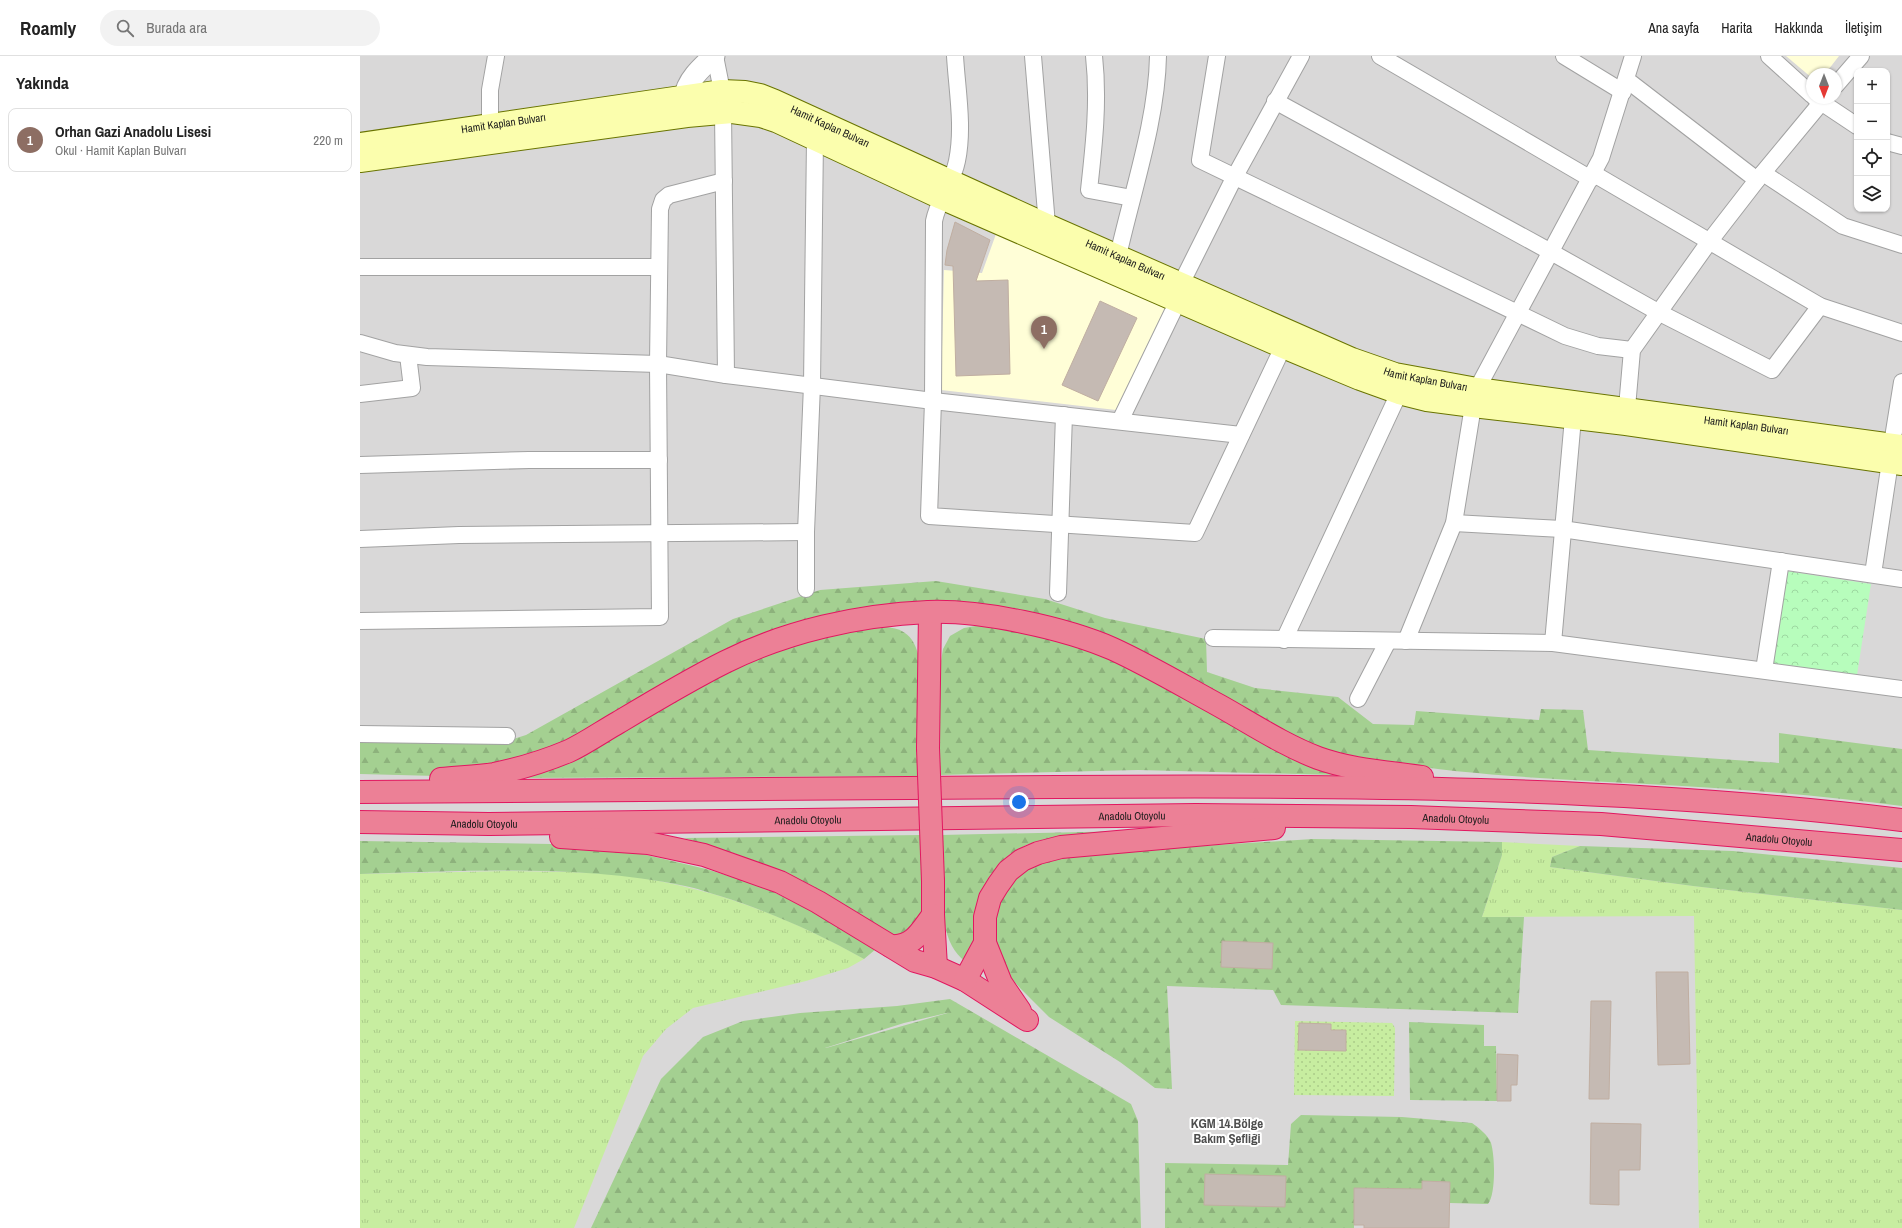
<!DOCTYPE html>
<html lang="tr">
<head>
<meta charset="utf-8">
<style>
	body { margin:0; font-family:"Archivo Narrow",sans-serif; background:#f2f2f2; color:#222 }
	.controls { position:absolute; right:12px; top:12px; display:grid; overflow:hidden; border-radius:8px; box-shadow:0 1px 3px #0004 }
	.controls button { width:36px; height:36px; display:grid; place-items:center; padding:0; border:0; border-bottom:1px solid #e0e0e0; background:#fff; color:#222; font:20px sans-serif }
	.compass { position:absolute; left:1446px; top:12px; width:36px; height:36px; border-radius:50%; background:#fff; box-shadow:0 1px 3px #0004; rotate:180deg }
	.you { position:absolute; left:659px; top:746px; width:14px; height:14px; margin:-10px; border:3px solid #fff; border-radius:50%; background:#1a73e8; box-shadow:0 0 0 6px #1a73e833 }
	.badge { display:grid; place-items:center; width:26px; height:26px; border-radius:50%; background:#c60003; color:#fff; font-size:13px; font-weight:700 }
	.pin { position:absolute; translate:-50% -33px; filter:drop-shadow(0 1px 2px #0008) }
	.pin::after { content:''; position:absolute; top:21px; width:14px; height:12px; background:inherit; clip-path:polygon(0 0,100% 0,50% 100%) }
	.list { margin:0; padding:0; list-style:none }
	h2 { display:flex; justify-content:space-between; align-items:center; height:52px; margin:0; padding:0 16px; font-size:17px }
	h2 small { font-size:13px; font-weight:400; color:#767676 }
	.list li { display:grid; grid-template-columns:26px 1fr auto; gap:12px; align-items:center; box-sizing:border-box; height:64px; margin:0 8px 8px; padding:0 8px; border:1px solid #e0e0e0; border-radius:8px }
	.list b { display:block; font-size:15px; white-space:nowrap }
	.list p { margin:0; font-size:13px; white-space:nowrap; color:#767676 }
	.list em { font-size:13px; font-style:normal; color:#767676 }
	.icon { flex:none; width:22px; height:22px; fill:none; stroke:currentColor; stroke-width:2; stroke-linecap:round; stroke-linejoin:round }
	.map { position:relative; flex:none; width:1542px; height:1172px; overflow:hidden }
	header { display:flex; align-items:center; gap:24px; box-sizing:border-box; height:56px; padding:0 20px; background:#fff; border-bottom:1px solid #e0e0e0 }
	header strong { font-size:19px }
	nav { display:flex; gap:22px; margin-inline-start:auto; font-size:14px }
	.search { width:280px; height:36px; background:#f2f2f2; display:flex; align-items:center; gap:10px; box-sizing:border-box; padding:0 14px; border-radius:22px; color:#767676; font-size:15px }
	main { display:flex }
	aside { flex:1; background:#fff }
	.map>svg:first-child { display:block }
</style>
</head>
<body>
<header>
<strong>Roamly</strong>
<div class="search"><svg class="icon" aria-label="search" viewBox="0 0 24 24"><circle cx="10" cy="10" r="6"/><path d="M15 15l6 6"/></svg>Burada ara</div>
<nav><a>Ana sayfa</a><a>Harita</a><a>Hakkında</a><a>İletişim</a></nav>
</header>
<main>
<aside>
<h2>Yakında<small></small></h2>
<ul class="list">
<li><span class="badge" style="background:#8d6e63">1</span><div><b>Orhan Gazi Anadolu Lisesi</b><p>Okul · Hamit Kaplan Bulvarı</p></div><em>220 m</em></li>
</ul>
</aside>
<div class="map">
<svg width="1542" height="1172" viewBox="0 0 1542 1172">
	<defs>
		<pattern id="grass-tufts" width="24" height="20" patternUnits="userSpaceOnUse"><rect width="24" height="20" fill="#c7eda0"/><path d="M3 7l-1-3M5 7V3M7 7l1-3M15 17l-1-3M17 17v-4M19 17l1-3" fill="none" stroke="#aacb89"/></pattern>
		<pattern id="forest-firs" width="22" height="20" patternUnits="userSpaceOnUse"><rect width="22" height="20" fill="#a4d091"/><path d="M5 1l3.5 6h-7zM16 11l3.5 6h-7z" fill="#8db27c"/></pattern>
		<pattern id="park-crowns" width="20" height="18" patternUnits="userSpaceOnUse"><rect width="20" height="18" fill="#b7fdbc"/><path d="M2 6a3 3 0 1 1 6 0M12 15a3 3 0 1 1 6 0" fill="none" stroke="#9dd8a1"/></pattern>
		<pattern id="garden-dots" width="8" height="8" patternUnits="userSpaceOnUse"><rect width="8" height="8" fill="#c7eda0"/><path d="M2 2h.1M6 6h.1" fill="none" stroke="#aacb89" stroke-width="1.8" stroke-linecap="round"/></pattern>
	</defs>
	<rect width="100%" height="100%" fill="#eee9df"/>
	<path fill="#d9d8d8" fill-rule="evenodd" d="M0,0H1542V1172H0ZM1497,15H1527V153H1497ZM1452,18H1476V42H1452Z"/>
	<g fill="#fffed7">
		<polygon points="1426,0 1479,0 1465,18 1452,18 1452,22"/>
		<polygon points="636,178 805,252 756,354 581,334 584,214 622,217"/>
	</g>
	<g fill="url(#grass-tufts)">
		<polygon points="1142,786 1220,790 1192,801 1190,811 1333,830 1542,854 1542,1172 1339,1172 1334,860 1122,861 1142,799"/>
		<path d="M148,815C186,816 229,815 267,820C352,831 429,861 504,903L488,912L446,925L333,952L306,973L283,1000L214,1172H0V818Z"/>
	</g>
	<g fill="url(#forest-firs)" fill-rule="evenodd">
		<path d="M576,525L685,543L745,562L846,583L847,616L895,632L978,641L1013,668L1054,669L1056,655L1179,664L1181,653L1223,654L1228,694L1419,707V677L1542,693V750C1469,741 1395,734 1322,730C1205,723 1086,721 972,695L970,698L683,563L465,562L216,683L169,703L77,720L0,718V685H147L166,679L373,563L460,534Z"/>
		<polygon points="621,569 661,574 723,590 773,612 976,719 778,714 579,719 580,611 583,593 590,580 604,572"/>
		<path d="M512,570C542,571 553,575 560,605L558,720L162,722L362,617L419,592Z"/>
		<path d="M769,775L685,783L666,789L649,799L638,811L619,879L604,905C600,901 595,896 592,890C578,864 581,809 580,779Z"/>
		<polygon points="561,779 562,855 553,875 529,883 439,829 376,798 324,782"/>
		<polygon points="953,783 1142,786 1142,799 1122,861 1164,861 1158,957 921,949 913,934 807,930 812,1033 795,1032 760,1006 689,961 660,932 645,915 636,894 634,875 637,855 647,832 661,818 681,805 713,798"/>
		<path d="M0,785L191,788L265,794L346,813L401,830L451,854L516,893L504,903C458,877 411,856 360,840C349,837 337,832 325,830C220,808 107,815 0,818Z"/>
		<polygon points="1220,790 1373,795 1542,812 1542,854 1333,830 1190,811 1192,801"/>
		<path d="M590,943L771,1048L778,1065L781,1172H231L301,1023L343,981L383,965L440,957L537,950ZM591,956L466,992H465L544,967Z"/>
		<polygon points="1049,966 1124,969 1124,990 1136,990 1137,1045 1050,1044"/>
		<path d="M941,1059L1042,1061L1112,1067C1119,1072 1128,1079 1131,1087C1135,1100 1136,1138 1128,1148L1090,1147V1126L1062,1125V1134L994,1132V1172H805V1107L928,1109L931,1068Z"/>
	</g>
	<polygon fill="url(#park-crowns)" points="1426,515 1511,528 1497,619 1411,607"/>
	<polygon fill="url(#garden-dots)" points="935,965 1032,967 1035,972 1034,1040 934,1039"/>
	<g fill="#c5bab3" stroke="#c0aea1">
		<polygon points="595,166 630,184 616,225 648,224 650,318 596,320 593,210 585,209 587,194"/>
		<polygon points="740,245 777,262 738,345 702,329"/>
		<polygon points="862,885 913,887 912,913 861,911"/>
		<polygon points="1296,916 1328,916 1330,1008 1298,1009"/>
		<polygon points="1231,945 1251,945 1249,1043 1229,1043"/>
		<polygon points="939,967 971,968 971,974 986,974 986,995 938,994"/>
		<polygon points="1137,998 1158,999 1157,1029 1151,1029 1151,1045 1137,1045"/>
		<polygon points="1231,1067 1281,1068 1280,1114 1259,1114 1259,1149 1230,1148"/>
		<polygon points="845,1118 926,1120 925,1151 844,1149"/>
		<polygon points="1062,1125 1090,1126 1089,1172 1004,1172 1004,1169 994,1169 994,1132 1062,1133"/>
	</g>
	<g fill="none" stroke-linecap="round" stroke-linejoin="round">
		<defs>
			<g id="minor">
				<polyline points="355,0 362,35 363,56 366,319"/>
				<path d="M595,0C597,34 604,71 597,105C593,126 578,144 574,165L573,345L569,460L835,477L923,291"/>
				<polyline points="673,0 687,169"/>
				<path d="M734,0C739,45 734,89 729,134L772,142"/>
				<polyline points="857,0 840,104 1205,280 1238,290 1272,294"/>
				<polyline points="1020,0 1231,123"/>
				<polyline points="1204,0 1263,36"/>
				<polyline points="1409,0 1452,39"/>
				<polyline points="1267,24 1397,124"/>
				<polyline points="1476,29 1501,0"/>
				<polyline points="1455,42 1497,70"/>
				<polyline points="915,45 1191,196 1298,256 1412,314 1460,250"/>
				<polyline points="130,68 130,34 136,0"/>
				<polyline points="1527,86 1542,90"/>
				<polyline points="1403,117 1483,170 1542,189"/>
				<polyline points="1234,118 1460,250 1542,277"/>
				<path d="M758,200C772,137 797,64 798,0"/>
				<polyline points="0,211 299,211"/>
				<polyline points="0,287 35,297 67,301 298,308 366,319 573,345 881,379"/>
				<polyline points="0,338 52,332 48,299"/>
				<polyline points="1266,363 1272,294 1349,186 1397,124 1465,42"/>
				<polyline points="760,365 818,245 821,228 874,122 941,0"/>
				<polyline points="1532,388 1542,326"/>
				<polyline points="0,409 169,404 299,404"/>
				<polyline points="1094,467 1202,473 1542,523"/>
				<polyline points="0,483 99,479 446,476"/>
				<polyline points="1513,518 1530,406"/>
				<polyline points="446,533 446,476 452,329 455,83"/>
				<polyline points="698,537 704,359"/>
				<polyline points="0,565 300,561 298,308 300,153 303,144 309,139 364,125"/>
				<polyline points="853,582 1193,587 1542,633"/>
				<polyline points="924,584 1039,337"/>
				<polyline points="1046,585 1094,467 1113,350 1117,333 1241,102 1273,0"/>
				<polyline points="1193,587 1213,362"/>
				<polyline points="1404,614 1421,505"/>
				<polyline points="998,643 1028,585"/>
				<polyline points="0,678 147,680"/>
			</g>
			<path id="tertiary" d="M326,57C326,52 324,46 325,41C326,25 343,10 354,0"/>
			<g id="secondary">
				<path id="s1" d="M0,88L362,35L385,36L400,39L415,45L687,169L992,303L1035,318L1117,333L1542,390"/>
				<polyline points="0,105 327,60 372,56 401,60 416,65 581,142 923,291 1000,323 1039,337 1067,344 1113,350 1266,368 1542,408"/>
			</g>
			<g id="motorway">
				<polyline points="568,692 570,556"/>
				<path d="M81,723C98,721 116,721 134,718C159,713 185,705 209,695C226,687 243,675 259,666C294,645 329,624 365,606C427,575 499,559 568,556C622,554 705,572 753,593C790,610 825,631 860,650C892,668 924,689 958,702C991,714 1028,716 1062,721"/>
				<path d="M0,736C233,735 465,732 698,731C979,729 1262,730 1542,764"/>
				<path id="s2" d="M0,766L129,768L836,759L1051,761L1241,768L1542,794"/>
				<polyline points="201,781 288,787 344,799 420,826 458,846 555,905 576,911 605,924 667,964"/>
				<polyline points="573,825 573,859 576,911"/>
				<polyline points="625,887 641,927 660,955"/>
				<path d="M531,890C553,892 561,875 573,859"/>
				<polyline points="605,924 625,887 625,861 630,842 638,829 648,815 662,804 678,797 701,791 914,772"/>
			</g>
		</defs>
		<use href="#minor" stroke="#a2a2a2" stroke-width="18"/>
		<use href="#tertiary" stroke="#a2a2a2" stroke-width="23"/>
		<use href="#secondary" stroke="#697400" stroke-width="24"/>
		<use href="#motorway" stroke="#e11760" stroke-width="24"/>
		<use href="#minor" stroke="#fff" stroke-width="16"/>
		<use href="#tertiary" stroke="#fff" stroke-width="21"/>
		<use href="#secondary" stroke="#fbfead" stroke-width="22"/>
		<use href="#motorway" stroke="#ec8096" stroke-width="22"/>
		<defs>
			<polyline id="motorway-bridge" points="568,692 573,825"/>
		</defs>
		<use href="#motorway-bridge" stroke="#e11760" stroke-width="24" stroke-linecap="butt"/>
		<use href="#motorway-bridge" stroke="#ec8096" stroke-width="22"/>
	</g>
	<g text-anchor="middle" stroke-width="4" stroke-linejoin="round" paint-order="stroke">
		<g font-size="11" fill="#1b1b1b" stroke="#fff">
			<text dy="4" stroke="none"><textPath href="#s1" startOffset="145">Hamit Kaplan Bulvarı</textPath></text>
			<text dy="4" stroke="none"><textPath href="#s1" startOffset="481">Hamit Kaplan Bulvarı</textPath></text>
			<text dy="4" stroke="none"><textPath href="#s1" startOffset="805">Hamit Kaplan Bulvarı</textPath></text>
			<text dy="4" stroke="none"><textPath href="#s1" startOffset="1129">Hamit Kaplan Bulvarı</textPath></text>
			<text dy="4" stroke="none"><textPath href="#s1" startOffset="1453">Hamit Kaplan Bulvarı</textPath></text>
			<text dy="4" stroke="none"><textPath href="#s2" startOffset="772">Anadolu Otoyolu</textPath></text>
			<text dy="4" stroke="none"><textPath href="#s2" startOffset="1096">Anadolu Otoyolu</textPath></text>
			<text dy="4" stroke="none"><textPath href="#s2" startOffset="448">Anadolu Otoyolu</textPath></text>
			<text dy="4" stroke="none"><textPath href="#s2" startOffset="124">Anadolu Otoyolu</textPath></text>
			<text dy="4" stroke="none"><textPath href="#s2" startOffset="1420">Anadolu Otoyolu</textPath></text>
		</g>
		<g font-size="13" font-weight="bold" fill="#4e4e4e" stroke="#fff">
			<text x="867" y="1072">KGM 14.Bölge<tspan x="867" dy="15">Bakım Şefliği</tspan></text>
		</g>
	</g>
</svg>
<div class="controls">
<button>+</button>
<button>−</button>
<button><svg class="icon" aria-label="locate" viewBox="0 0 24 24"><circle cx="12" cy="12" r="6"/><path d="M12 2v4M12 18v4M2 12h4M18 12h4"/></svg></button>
<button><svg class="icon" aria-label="layers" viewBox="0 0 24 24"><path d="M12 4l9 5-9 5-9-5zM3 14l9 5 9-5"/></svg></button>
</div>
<svg class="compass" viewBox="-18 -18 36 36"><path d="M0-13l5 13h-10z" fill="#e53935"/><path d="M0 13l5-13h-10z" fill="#767676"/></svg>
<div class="you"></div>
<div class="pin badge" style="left:684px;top:293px;background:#8d6e63">1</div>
</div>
</main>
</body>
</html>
